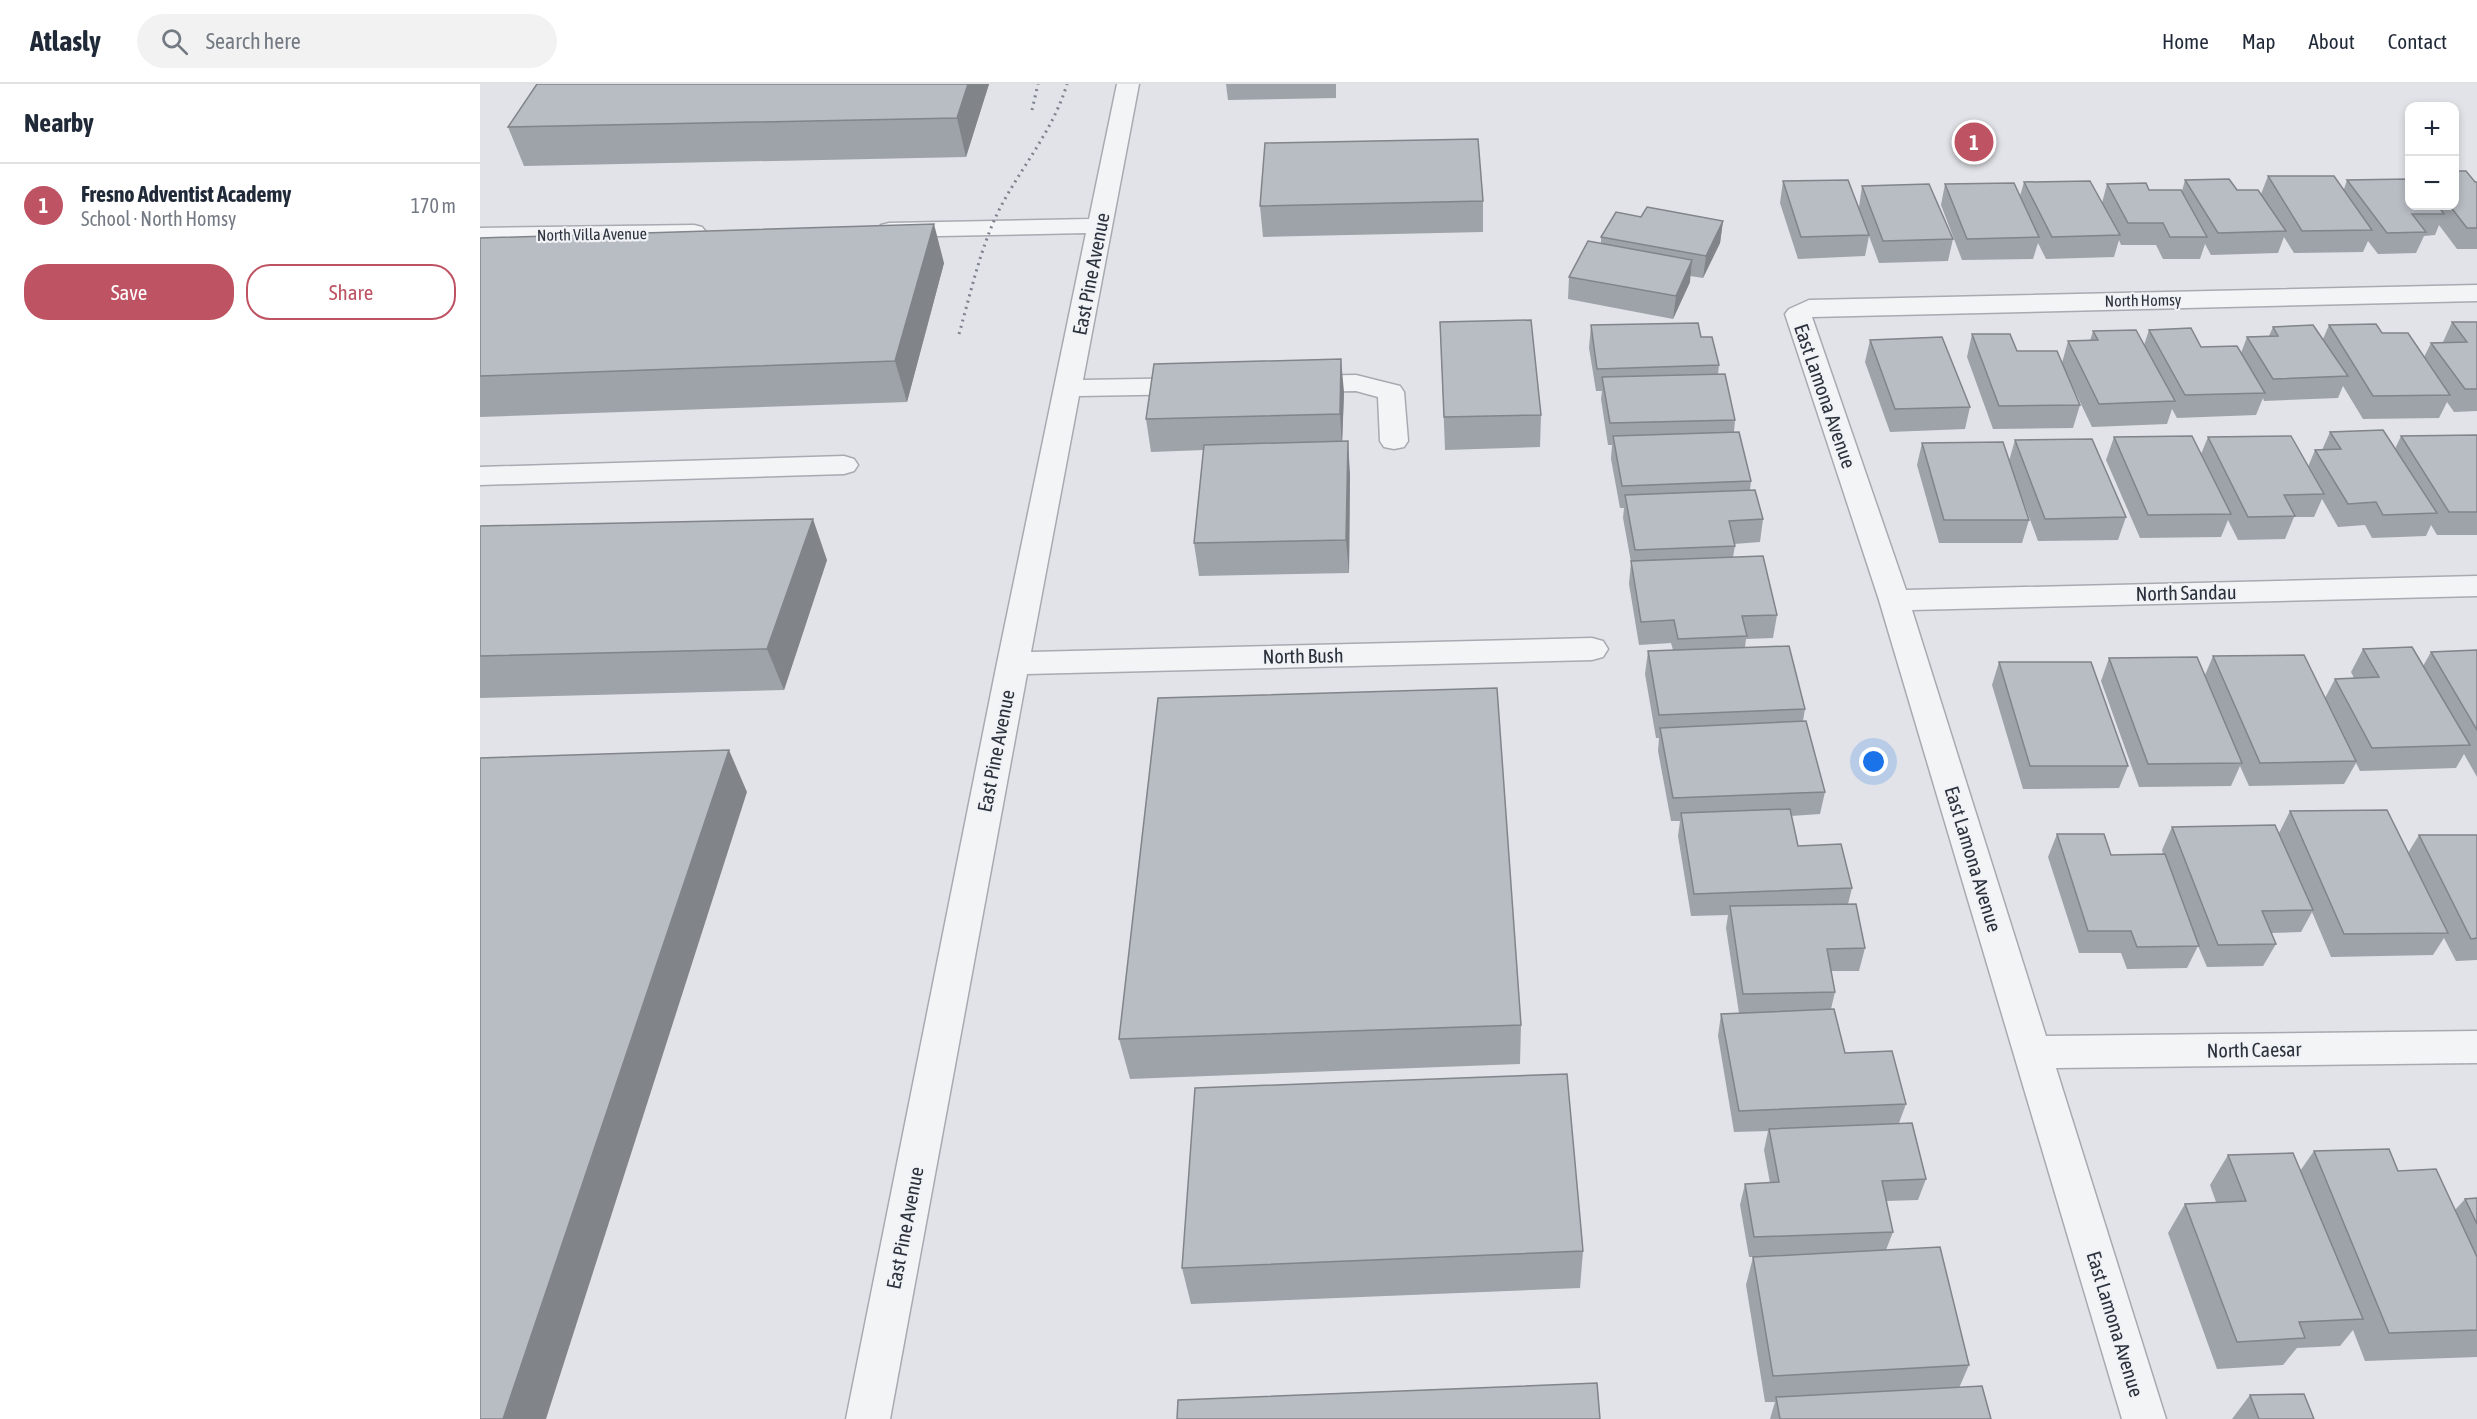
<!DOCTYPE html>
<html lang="en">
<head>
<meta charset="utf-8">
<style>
	body { margin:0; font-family:"Asap Condensed",sans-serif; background:#f2f2f3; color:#1f2937 }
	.controls { position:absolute; right:18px; top:18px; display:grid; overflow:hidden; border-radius:12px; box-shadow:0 3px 9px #0003 }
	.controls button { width:54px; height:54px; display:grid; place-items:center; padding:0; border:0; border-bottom:2px solid #e0e1e3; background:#fff; color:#1f2937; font:30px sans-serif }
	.you { position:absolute; left:1394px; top:678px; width:21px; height:21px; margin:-15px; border:4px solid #fff; border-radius:50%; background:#1a73e8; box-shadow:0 0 0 9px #1a73e833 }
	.badge { display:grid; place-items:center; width:39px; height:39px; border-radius:50%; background:#be5463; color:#fff; font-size:20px; font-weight:700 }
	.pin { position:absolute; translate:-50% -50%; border:3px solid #fff; box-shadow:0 2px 6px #0006 }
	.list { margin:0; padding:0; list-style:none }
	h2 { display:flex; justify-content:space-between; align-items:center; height:78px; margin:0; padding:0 24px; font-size:26px }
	h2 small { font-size:20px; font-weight:400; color:#747a83 }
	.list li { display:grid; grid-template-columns:39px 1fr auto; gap:18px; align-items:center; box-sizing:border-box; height:84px; padding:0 24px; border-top:2px solid #e0e1e3 }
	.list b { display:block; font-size:22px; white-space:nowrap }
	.list p { margin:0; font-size:20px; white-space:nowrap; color:#747a83 }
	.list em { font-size:20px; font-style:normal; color:#747a83 }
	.actions { display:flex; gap:12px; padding:18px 24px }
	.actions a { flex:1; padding:14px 0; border:2px solid #be5463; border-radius:24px; text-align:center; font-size:21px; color:#be5463 }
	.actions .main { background:#be5463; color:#fff }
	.icon { flex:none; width:33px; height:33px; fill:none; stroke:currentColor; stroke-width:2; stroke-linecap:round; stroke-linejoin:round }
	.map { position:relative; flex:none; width:1997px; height:1335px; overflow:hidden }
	header { display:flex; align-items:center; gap:36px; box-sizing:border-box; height:84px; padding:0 30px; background:#fff; border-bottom:2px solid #e0e1e3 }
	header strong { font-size:28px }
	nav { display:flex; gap:33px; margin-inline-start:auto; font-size:21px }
	.search { width:420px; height:54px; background:#f2f2f3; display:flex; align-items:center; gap:15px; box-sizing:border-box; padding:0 21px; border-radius:33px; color:#747a83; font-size:22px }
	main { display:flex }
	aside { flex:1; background:#fff }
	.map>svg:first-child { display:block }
</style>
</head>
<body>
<header>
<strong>Atlasly</strong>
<div class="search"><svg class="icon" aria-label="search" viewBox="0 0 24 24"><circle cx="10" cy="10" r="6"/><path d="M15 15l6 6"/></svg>Search here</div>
<nav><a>Home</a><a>Map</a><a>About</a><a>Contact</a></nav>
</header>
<main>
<aside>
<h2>Nearby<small></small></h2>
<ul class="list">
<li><span class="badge">1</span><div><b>Fresno Adventist Academy</b><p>School · North Homsy</p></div><em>170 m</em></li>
</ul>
<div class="actions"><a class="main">Save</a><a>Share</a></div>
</aside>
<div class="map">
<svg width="1997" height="1335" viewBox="0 0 1997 1335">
	<rect width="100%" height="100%" fill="#e1e3e8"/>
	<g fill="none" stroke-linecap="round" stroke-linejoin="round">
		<defs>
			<g id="minor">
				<polygon points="637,0 659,0 603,296 716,294 725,296 729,302 725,308 716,310 599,312 551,568 1112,554 1123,557 1128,565 1123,573 1112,576 547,590 410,1335 366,1335 517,579 606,149 409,153 401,151 397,146 401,141 409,139 609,135"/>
				<polygon points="214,141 222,143 226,148 222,153 214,155 0,158 0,144"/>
				<polygon points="1997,201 1997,217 1332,233 1426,506 1997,492 1997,512 1432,526 1566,952 1997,947 1997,979 1576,984 1686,1335 1642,1335 1399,516 1305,230 1309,225 1329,216"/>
				<polygon points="876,291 920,302 924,308 928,357 924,363 914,365 904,363 900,357 898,313 876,307 818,308 809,306 805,300 809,294 818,292"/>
				<polygon points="364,372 374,375 378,381 374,387 364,390 0,401 0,383"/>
			</g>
		</defs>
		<use href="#minor" stroke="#a7aab1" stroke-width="3"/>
		<use href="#minor" fill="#f3f4f6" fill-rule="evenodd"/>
		<g stroke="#7c838f" stroke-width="3" stroke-dasharray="2 4.5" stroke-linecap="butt">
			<polyline points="552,26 558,0"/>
			<path d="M479,250C491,208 500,165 519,126C541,83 573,47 587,0"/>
		</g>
	</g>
	<g fill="#9ea3a9">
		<polygon points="509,0 486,73 44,82 28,43"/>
		<polygon points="746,0 856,0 856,14 748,16"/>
		<polygon points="1788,92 1864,105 1867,96 1929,122 1974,122 1995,98 1997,98 1997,165 1977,165 1959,141 1955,151 1944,152 1936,169 1898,170 1888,157 1883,168 1814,169 1804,153 1798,169 1731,171 1725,160 1720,175 1683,175 1676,161 1641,161 1639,156 1634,173 1566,175 1558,159 1553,175 1482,176 1461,121 1465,100 1540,112 1544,98 1622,119 1627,100 1669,106 1702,107 1705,96 1757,106 1781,110"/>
		<polygon points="1303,97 1379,123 1382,102 1473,155 1468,177 1399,179 1389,152 1385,172 1318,175 1300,119"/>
		<polygon points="1003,117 1003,148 783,153 780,122"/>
		<polygon points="1161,133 1243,137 1240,159 1223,194 1210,192 1210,198 1193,235 1088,215 1089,193 1121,160 1121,153"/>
		<polygon points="0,154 464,179 427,318 0,333"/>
		<polygon points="960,238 1061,331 1060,363 965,366"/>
		<polygon points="1972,238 1997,238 1997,327 1974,328 1967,318 1959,334 1883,335 1863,302 1858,314 1784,317 1783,314 1776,331 1697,334 1692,325 1687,340 1612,343 1589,295 1600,321 1593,344 1513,345 1487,273 1492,250 1537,267 1582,279 1588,257 1610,257 1613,247 1664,261 1669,246 1721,263 1761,269 1767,253 1789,252 1793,243 1843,255 1849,241 1902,249 1944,273 1951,259 1963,258"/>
		<polygon points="1111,241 1221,253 1239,281 1238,290 1255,336 1254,348 1271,397 1270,406 1283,435 1280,458 1254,460 1255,462 1253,473 1297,531 1293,554 1266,555 1265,563 1325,625 1323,637 1345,708 1340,730 1311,732 1318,762 1372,804 1368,820 1385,864 1379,887 1351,887 1355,908 1351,925 1365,969 1426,1020 1419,1039 1446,1095 1438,1116 1406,1117 1413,1148 1406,1166 1489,1281 1479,1304 1300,1335 1290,1335 1295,1318 1285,1318 1266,1201 1273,1173 1269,1173 1260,1121 1265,1100 1290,1099 1284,1066 1288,1047 1254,1048 1238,952 1241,930 1259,929 1246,844 1248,831 1211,832 1198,752 1200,737 1191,737 1178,667 1179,654 1176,654 1165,590 1168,567 1193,566 1191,559 1159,561 1149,500 1151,478 1143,434 1144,424 1140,424 1131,375 1132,361 1128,361 1121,315 1122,307 1116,307 1109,264"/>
		<polygon points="1390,256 1490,323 1485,345 1410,348 1385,278"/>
		<polygon points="864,308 862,357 870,390 869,489 719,492 714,459 724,366 671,368 666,335"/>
		<polygon points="1850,348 1915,365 1921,352 1997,351 1997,451 1957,451 1951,441 1946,452 1892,454 1885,441 1858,443 1842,415 1834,433 1814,433 1805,455 1758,456 1748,436 1741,453 1660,454 1626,376 1634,353 1721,370 1728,353 1828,383 1835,366 1842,366"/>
		<polygon points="1535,356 1646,433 1638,456 1558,457 1538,403 1549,436 1542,459 1459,459 1437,381 1442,359 1529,377"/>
		<polygon points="0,442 347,476 304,606 0,614"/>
		<polygon points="1883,565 1943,582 1951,568 1997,566 1997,693 1984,670 1976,684 1880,687 1876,679 1864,700 1769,702 1760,682 1751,702 1659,703 1621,597 1629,574 1725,591 1733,572 1845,614 1855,595 1874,594 1871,588"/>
		<polygon points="1519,578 1648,682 1639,704 1543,705 1512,601"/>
		<polygon points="1810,727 1928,769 1939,751 1997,751 1997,876 1976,877 1964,854 1953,871 1851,873 1832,828 1821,848 1791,849 1796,860 1783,882 1727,883 1718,862 1707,884 1647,885 1641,869 1599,869 1568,773 1577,750 1631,771 1683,770 1682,766 1692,743 1799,749"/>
		<polygon points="1041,941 1040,980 650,995 639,955"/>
		<polygon points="1834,1067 1918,1087 1975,1126 1985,1115 1997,1114 1997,1273 1885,1277 1873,1246 1860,1262 1817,1264 1803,1281 1737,1285 1688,1149 1705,1120 1736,1118 1730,1101 1748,1071 1820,1087"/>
		<polygon points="1103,1167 1100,1204 711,1220 702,1184"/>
		<polygon points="1770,1311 1834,1335 1752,1335"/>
	</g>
	<g fill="#818489">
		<polygon points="488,0 509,0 486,73 477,34"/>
		<polygon points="1243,137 1240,159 1223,194 1226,172"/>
		<polygon points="454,140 464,179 427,318 415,277"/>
		<polygon points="1212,176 1210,198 1193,235 1196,212"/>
		<polygon points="861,275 864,308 862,363 860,330"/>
		<polygon points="868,357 870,390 869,489 866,456"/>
		<polygon points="333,435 347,476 304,606 287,565"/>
		<polygon points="249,666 267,708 66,1335 23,1335"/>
	</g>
	<g fill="#b8bdc4" stroke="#818489" stroke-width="1.5">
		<polygon points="57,0 488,0 477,34 28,43"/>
		<polygon points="998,55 1003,117 780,122 785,59"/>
		<polygon points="1974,87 1986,87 1995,98 1997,98 1997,144 1987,144 1970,122 1974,122"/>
		<polygon points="1788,92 1854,92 1892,146 1822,147"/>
		<polygon points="1749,95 1757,106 1778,106 1806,147 1738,149 1705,96"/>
		<polygon points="1929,95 1929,122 1958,122 1964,130 1932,130 1946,148 1907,149 1867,96"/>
		<polygon points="1368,96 1389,151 1321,153 1303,97"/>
		<polygon points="1610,97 1640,151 1572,153 1544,98"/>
		<polygon points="1534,99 1559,153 1487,155 1465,100"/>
		<polygon points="1666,99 1669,106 1701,106 1727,153 1690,153 1683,139 1648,139 1627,100"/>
		<polygon points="1449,100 1473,155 1403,157 1382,102"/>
		<polygon points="1167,123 1243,137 1226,172 1121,153 1136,128 1161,133"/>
		<polygon points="454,140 415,277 0,292 0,154"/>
		<polygon points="1108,157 1212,176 1196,212 1089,193"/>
		<polygon points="1051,236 1061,331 964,333 960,238"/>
		<polygon points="1972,238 1997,238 1997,305 1985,305 1951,259 1987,258"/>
		<polygon points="1218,239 1221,253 1232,253 1239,281 1117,285 1111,241"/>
		<polygon points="1896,240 1902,249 1928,249 1970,311 1893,312 1849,241"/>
		<polygon points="1833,241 1868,292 1793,295 1767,253 1798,252 1793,243"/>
		<polygon points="1711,244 1721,263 1757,262 1785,309 1705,311 1669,246"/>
		<polygon points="1656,246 1695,317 1619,320 1588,257 1618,256 1613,247"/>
		<polygon points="1492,250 1530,250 1537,267 1577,267 1600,321 1519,322"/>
		<polygon points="1462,253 1490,323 1415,325 1390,256"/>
		<polygon points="861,275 860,330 666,335 674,280"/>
		<polygon points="1245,290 1255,336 1130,339 1122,293"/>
		<polygon points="1903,346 1957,429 1903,431 1896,418 1868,420 1835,366 1861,365 1850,348"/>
		<polygon points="1259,348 1271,397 1142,402 1133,352"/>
		<polygon points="1997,351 1997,428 1969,428 1921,352"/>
		<polygon points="1712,352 1751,430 1668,431 1634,353"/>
		<polygon points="1811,352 1844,410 1804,411 1815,432 1768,433 1728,353"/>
		<polygon points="1612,355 1646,433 1565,435 1535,356"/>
		<polygon points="868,357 866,456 714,459 724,361"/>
		<polygon points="1523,358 1549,436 1464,436 1442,359"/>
		<polygon points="1275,406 1283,435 1249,437 1255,462 1155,466 1145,411"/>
		<polygon points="333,435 287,565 0,572 0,442"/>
		<polygon points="1283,472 1297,531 1262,532 1267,552 1198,555 1194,536 1161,538 1151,477"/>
		<polygon points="1309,562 1325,625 1179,631 1168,567"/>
		<polygon points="1932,563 1990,661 1892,664 1855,595 1899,593 1883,565"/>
		<polygon points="1997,566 1997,646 1951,568"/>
		<polygon points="1824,571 1876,677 1780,679 1733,572"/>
		<polygon points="1717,573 1762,679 1668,680 1629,574"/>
		<polygon points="1519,578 1611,578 1648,682 1550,682"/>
		<polygon points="1017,604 1041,941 639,955 678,614"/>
		<polygon points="1326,637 1345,708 1193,714 1180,644"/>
		<polygon points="249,666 23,1335 0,1335 0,674"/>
		<polygon points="1310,725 1318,762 1361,760 1372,804 1214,810 1201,729"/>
		<polygon points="1907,726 1968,849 1864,850 1810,727"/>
		<polygon points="1795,741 1833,826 1782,827 1796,860 1738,861 1692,743"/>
		<polygon points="1577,750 1624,750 1631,771 1685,770 1719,862 1657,863 1651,847 1608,847"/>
		<polygon points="1939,751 1997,751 1997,854 1991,855"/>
		<polygon points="1376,820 1385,864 1347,865 1355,908 1263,910 1250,822"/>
		<polygon points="1354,925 1365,969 1412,967 1426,1020 1259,1027 1241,930"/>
		<polygon points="1087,990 1103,1167 702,1184 715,1004"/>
		<polygon points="1432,1039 1446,1095 1402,1097 1413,1148 1274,1153 1265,1100 1299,1098 1289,1045"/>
		<polygon points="1909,1065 1918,1087 1956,1085 1997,1173 1997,1246 1909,1249 1834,1067"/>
		<polygon points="1813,1069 1883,1235 1819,1238 1825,1254 1757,1258 1705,1120 1766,1117 1748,1071"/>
		<polygon points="1997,1114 1997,1140 1985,1115"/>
		<polygon points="1460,1163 1489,1281 1293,1292 1273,1173"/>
		<polygon points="1117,1299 1120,1335 697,1335 698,1316"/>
		<polygon points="1502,1302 1511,1335 1300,1335 1296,1313"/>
		<polygon points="1824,1310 1834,1335 1779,1335 1770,1311"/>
	</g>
	<g text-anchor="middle" stroke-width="4.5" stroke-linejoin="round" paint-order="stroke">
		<g font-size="16" fill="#2b323d" stroke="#f0f2f5">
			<text transform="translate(112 150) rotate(-1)" y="6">North Villa Avenue</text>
			<text transform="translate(1663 216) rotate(-1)" y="6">North Homsy</text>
		</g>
		<g font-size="20" fill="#2b323d" stroke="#f0f2f5">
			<text transform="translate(611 190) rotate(-79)" y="7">East Pine Avenue</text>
			<text transform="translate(1345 312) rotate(71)" y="7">East Lamona Avenue</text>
			<text transform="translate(1706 509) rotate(-1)" y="7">North Sandau</text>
			<text transform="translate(823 572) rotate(-1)" y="7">North Bush</text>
			<text transform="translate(516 667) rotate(-79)" y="7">East Pine Avenue</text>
			<text transform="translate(1493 775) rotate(73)" y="7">East Lamona Avenue</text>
			<text transform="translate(1774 966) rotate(-1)" y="7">North Caesar</text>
			<text transform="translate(425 1144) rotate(-79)" y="7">East Pine Avenue</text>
			<text transform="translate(1635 1240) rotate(73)" y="7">East Lamona Avenue</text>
		</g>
	</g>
</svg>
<div class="controls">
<button>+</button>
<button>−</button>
</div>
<div class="you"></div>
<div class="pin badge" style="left:1494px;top:58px">1</div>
</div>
</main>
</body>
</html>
